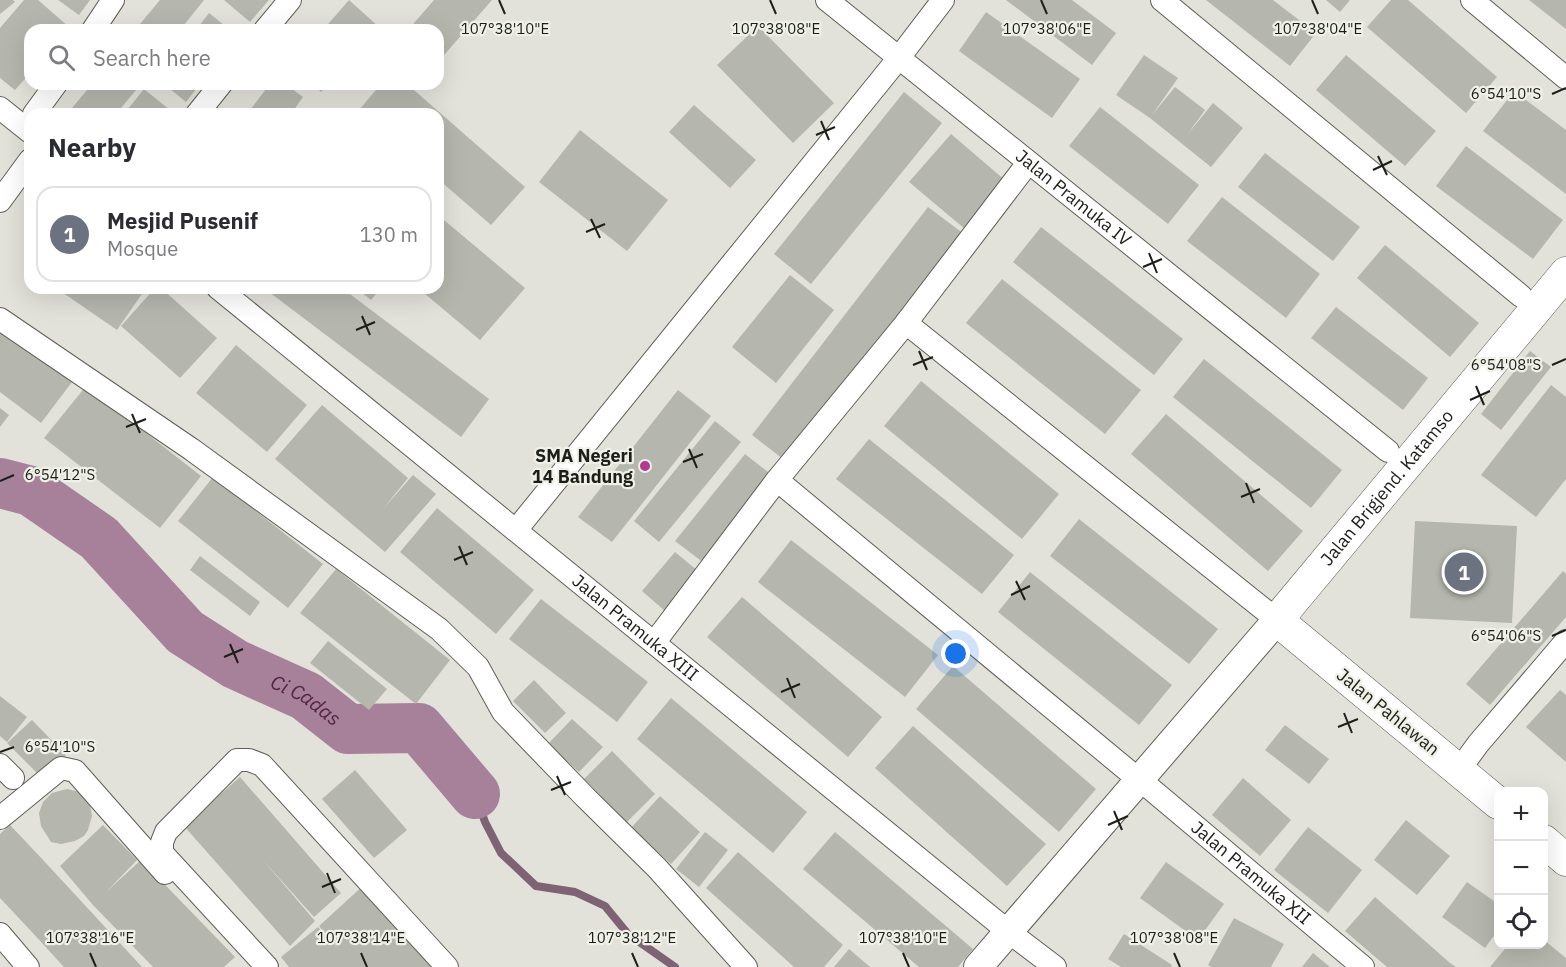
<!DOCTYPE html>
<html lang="en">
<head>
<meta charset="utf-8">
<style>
	body { margin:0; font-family:"IBM Plex Sans",sans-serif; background:#f2f2f3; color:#2b2b33 }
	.controls { position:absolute; right:18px; bottom:18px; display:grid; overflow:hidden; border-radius:12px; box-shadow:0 6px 24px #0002 }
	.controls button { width:54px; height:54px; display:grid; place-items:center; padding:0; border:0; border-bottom:2px solid #e1e1e2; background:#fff; color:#2b2b33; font:30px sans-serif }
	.you { position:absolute; left:956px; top:654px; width:21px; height:21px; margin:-15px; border:4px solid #fff; border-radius:50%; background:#1a73e8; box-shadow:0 0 0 9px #1a73e833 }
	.badge { display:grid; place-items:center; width:39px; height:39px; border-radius:50%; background:#b13b92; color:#fff; font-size:20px; font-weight:700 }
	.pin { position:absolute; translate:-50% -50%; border:3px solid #fff; box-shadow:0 2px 6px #0006 }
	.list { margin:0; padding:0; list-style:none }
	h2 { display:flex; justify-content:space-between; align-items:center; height:78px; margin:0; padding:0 24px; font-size:26px }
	h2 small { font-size:20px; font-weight:400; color:#7c7c81 }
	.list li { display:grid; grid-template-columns:39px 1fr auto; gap:18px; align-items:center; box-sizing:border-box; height:96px; margin:0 12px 12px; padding:0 12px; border:2px solid #e1e1e2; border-radius:18px }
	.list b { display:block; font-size:22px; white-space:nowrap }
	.list p { margin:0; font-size:20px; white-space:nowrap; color:#7c7c81 }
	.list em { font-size:20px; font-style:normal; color:#7c7c81 }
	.icon { flex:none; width:33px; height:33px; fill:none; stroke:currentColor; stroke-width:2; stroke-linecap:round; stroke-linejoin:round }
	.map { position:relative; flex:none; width:1566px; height:967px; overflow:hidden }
	.search { position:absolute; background:#fff; box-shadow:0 6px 24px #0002; left:24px; top:24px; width:420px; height:66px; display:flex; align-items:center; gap:15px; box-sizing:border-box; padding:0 21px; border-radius:18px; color:#7c7c81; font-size:22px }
	.panel { position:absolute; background:#fff; box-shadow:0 6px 24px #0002; left:24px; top:108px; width:420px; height:186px; border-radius:18px }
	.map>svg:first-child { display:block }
</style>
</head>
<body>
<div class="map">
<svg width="1566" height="967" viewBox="0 0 1566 967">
	<rect width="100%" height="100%" fill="#e2e2da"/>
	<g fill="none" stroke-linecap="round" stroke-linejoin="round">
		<polyline stroke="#7e6374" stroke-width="8" points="475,794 485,822 501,853 536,886 575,892 605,906 628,934 675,967"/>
		<path stroke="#a7819a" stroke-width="50" id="s1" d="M0,483L31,491L99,538L185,632L235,664L306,696L348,729L419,728L475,794"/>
	</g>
	<g fill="#b5b6ad">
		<polygon points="0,0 13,0 15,2 0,14"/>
		<polygon points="24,0 38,0 69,27 67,30 30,30 30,73 15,90 0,78 0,28"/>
		<polygon points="58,0 90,0 79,15"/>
		<polygon points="160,0 204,0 180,30 135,30"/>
		<polygon points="224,0 269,0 250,22"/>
		<polygon points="349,0 379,27 376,30 323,30"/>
		<polygon points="434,0 492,0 438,62 438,30 408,30"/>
		<polygon points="1006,0 1072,0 1116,33 1092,65"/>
		<polygon points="1206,0 1273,0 1316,33 1290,66"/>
		<polygon points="1326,0 1350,0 1340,12"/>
		<polygon points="1391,0 1408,0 1497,77 1466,113 1367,27"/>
		<polygon points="1529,0 1566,0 1566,29"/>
		<polygon points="986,12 1080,79 1052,118 959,51"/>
		<polygon points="209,13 230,30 196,30"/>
		<polygon points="758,26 834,103 793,143 717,65"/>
		<polygon points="1144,55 1178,78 1152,115 1175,87 1205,110 1187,135 1213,103 1243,128 1211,167 1150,118 1116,95"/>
		<polygon points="1346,55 1436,131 1405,166 1316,90"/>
		<polygon points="92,84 141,84 116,114 67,114"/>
		<polygon points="164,84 200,84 186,102"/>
		<polygon points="270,84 286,84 303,97 291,114 247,114"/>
		<polygon points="313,84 328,84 321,92"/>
		<polygon points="381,84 407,84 525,187 491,225 438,179 438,114 364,114 359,110"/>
		<polygon points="144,89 170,110 167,114 124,114"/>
		<polygon points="1514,91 1566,130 1566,194 1483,131"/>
		<polygon points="904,92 942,123 811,284 774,254"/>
		<polygon points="694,105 756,160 730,188 669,132"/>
		<polygon points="1100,107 1199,185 1168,224 1069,146"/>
		<polygon points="580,130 668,200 627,251 539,182"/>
		<polygon points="951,134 1006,181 965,229 909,182"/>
		<polygon points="1466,146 1563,220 1533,259 1436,186"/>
		<polygon points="1265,153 1360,227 1333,261 1238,187"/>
		<polygon points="1222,197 1320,274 1286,318 1187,241"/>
		<polygon points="928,207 964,234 787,462 752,435"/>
		<polygon points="438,215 525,288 480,340 418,288 438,288"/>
		<polygon points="1041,227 1183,339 1154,375 1013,262"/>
		<polygon points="1385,245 1479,323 1450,357 1357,278"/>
		<polygon points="790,275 834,310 776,383 732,347"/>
		<polygon points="1002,279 1141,390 1105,434 966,323"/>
		<polygon points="56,288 146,288 117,330"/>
		<polygon points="155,288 161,288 217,338 180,378 121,326"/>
		<polygon points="272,288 342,288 489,399 461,437 269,292"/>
		<polygon points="356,288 381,288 371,300"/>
		<polygon points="1336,307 1428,378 1403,410 1311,338"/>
		<polygon points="0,328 72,382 41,423 0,392"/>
		<polygon points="236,345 307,405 267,452 196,393"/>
		<polygon points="1530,351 1551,367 1501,430 1481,414"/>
		<polygon points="1204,359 1342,470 1311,508 1173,397"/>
		<polygon points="921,381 1059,494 1022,539 884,426"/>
		<polygon points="1551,385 1566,397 1566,479 1536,517 1481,475"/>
		<polygon points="86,386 201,476 160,528 44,438"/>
		<polygon points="678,390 711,416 612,542 578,517"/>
		<polygon points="322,405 408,478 383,509 413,475 436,494 385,552 275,459"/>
		<polygon points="0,408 9,415 0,427"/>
		<polygon points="1166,414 1303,531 1268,571 1131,454"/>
		<polygon points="715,421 741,442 659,542 634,521"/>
		<polygon points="869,439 1014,555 982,594 836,479"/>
		<polygon points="745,454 773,476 704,563 675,541"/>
		<polygon points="213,477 323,564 288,608 178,521"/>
		<polygon points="437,508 534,590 496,634 400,552"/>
		<polygon points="1079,519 1218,629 1189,664 1050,556"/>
		<polygon points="1415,521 1517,526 1512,623 1410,618"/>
		<polygon points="791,540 938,655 905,697 758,582"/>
		<polygon points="675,552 698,571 665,611 642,591"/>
		<polygon points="200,556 260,602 250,616 190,570"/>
		<polygon points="336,569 450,660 416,704 300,613"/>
		<polygon points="1563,571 1566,574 1566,617 1490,705 1466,684"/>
		<polygon points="1030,572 1172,685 1139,725 998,612"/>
		<polygon points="742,597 882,717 848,757 707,637"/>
		<polygon points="541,599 648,682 617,722 509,639"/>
		<polygon points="328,641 387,689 369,710 310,663"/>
		<polygon points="953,666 1096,789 1059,832 916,709"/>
		<polygon points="534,680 566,713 545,733 513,701"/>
		<polygon points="1560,690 1566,695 1566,762 1526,727"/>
		<polygon points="0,696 27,717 7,742 0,736"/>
		<polygon points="671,698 807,812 773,853 637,739"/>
		<polygon points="572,719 603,747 579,772 548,744"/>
		<polygon points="32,720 66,755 43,779 7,743"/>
		<polygon points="1285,725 1329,759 1309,784 1265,750"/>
		<polygon points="913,726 1046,844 1007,886 875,768"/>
		<polygon points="612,751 655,794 627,822 584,779"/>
		<polygon points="355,770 407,830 374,858 322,799"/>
		<polygon points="240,777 341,893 314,917 263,860 315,921 290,946 184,826"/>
		<polygon points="1243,778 1291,820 1260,856 1212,815"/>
		<polygon points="67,789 80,792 90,805 92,816 88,830 84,836 75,841 61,844 51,842 41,826 39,813 43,802 52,793"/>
		<polygon points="660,796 700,832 671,864 631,828"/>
		<polygon points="1406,820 1450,856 1417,895 1374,860"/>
		<polygon points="10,825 44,861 142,967 64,967 31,931 0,898 0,834"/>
		<polygon points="103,825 137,860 106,892 141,860 235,957 224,967 153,967 93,905 60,866"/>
		<polygon points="1308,827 1362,870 1328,913 1274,870"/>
		<polygon points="705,832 728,850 699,887 676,869"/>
		<polygon points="835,832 973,949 958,967 919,967 803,869"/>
		<polygon points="738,852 843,945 824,967 794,967 706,888"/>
		<polygon points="1166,862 1224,904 1198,940 1140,898"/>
		<polygon points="1467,882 1498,904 1498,930 1485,948 1442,917"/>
		<polygon points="365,884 438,967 289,967 281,957 318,927 340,951 319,926"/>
		<polygon points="1375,897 1450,963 1456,967 1387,967 1345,931"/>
		<polygon points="1234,918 1284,944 1271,967 1211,967 1208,965"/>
		<polygon points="1124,934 1172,965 1171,967 1121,967 1108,959"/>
		<polygon points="1544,940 1566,958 1566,967 1490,967 1508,945 1544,945"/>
		<polygon points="849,949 870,967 834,967"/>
		<polygon points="1313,953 1330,967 1302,967"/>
	</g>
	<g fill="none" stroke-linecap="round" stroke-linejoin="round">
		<defs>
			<g id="minor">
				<path id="s2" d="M827,0L1388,451"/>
				<polyline points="1162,0 1521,296"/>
				<polyline points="1472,0 1566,78"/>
				<polyline points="93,30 113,0"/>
				<polyline points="265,30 290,0"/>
				<polyline points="0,108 30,132"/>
				<polyline points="34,114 56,84"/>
				<polyline points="197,114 221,84"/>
				<polyline points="0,201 30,160"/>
				<path id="s3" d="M218,288L1009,932L1055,967"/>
				<polyline points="0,319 191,449 439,629 478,667 503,712 585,797 657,868 746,967"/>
				<polyline points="906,323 1028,163"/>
				<polyline points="516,530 898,59 943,0"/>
				<polyline points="654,643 777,480"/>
				<polyline points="0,765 13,778"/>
				<polyline points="1459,770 1478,744 1566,641"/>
				<polyline points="1132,774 777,480 906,323 1277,620"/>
				<path id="s4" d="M1139,779L1363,967"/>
				<polyline points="0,818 61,768 75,771 165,873"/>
				<polyline points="0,934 28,967"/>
				<polyline points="267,967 162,853 162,842 166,832 237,760 249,760 262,765 447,967"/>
			</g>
			<polyline id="tertiary" points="978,967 1277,620"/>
			<g id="secondary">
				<path id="s5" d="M1498,803L1277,620L1566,273"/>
				<polyline points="1544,841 1566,860"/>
			</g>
		</defs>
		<use href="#minor" stroke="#5f5f58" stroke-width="24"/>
		<use href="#tertiary" stroke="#5f5f58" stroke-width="30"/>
		<use href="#secondary" stroke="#5f5f58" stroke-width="33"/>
		<use href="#minor" stroke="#fff" stroke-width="22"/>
		<use href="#tertiary" stroke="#fff" stroke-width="28"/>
		<use href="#secondary" stroke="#fff" stroke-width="32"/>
	</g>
	<path fill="none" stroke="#1d1e1a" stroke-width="2" d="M499,0L505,14M770,0L776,14M1041,0L1047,14M1312,0L1318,14M1552,94L1566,88M821,121L829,140M816,135L835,127M1378,156L1387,175M1373,170L1392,161M591,219L600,238M586,232L605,224M1149,253L1157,273M1143,267L1162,259M362,316L370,335M356,330L375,322M919,351L927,370M913,365L933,357M1552,365L1566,359M1476,386L1484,405M1470,400L1490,391M132,414L140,433M126,427L146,419M689,449L697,468M683,462L703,454M0,481L14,475M1246,483L1254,503M1241,497L1260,489M459,546L467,565M454,560L473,552M1016,581L1025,600M1011,595L1030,586M1552,636L1566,630M230,644L238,663M224,657L243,649M787,678L795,698M781,692L800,684M1344,713L1352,733M1338,727L1358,719M0,752L14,747M557,776L565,795M551,790L571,782M1114,811L1122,830M1108,825L1128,816M327,873L335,893M322,887L341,879M90,953L96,967M361,953L367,967M632,953L638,967M903,953L909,967M1174,953L1180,967"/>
	<circle fill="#b13b92" stroke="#eff0e7" stroke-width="2" cx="645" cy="466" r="6"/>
	<g text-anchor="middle" stroke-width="4.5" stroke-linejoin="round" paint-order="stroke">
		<g font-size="18" fill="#1d1e1a" stroke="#eff0e7">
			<text dy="6" stroke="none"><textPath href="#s2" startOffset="316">Jalan Pramuka IV</textPath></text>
			<text dy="6" stroke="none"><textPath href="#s5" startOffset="459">Jalan Brigjend. Katamso</textPath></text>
			<text dy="6" stroke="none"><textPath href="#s3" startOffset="538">Jalan Pramuka XIII</textPath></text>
			<text transform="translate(1388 712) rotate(39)" y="6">Jalan Pahlawan</text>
			<text dy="6" stroke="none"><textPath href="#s4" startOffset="146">Jalan Pramuka XII</textPath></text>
		</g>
		<g font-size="18" font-weight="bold" fill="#1d1e1a" stroke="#eff0e7" text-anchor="end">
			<text x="633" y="462">SMA Negeri<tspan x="633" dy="21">14 Bandung</tspan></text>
		</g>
		<g font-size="20" font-style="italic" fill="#552447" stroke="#eff0e7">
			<text dy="7" stroke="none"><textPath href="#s1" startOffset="381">Ci Cadas</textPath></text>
		</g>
	</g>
	<g font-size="15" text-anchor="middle" fill="#1d1e1a" stroke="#eff0e7" stroke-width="4.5" stroke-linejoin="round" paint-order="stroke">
		<text x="505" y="34">107°38'10"E</text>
		<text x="776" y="34">107°38'08"E</text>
		<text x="1047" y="34">107°38'06"E</text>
		<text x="1318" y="34">107°38'04"E</text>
		<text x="1506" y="99">6°54'10"S</text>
		<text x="1506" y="370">6°54'08"S</text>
		<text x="60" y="480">6°54'12"S</text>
		<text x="1506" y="641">6°54'06"S</text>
		<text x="60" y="752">6°54'10"S</text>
		<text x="90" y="943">107°38'16"E</text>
		<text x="361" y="943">107°38'14"E</text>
		<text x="632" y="943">107°38'12"E</text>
		<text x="903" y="943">107°38'10"E</text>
		<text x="1174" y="943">107°38'08"E</text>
	</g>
</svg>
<div class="controls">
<button>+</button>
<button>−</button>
<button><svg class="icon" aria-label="locate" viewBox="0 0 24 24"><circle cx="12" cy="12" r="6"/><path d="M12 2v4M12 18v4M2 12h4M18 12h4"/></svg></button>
</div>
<div class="you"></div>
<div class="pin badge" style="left:1464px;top:572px;background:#6b7280">1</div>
<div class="search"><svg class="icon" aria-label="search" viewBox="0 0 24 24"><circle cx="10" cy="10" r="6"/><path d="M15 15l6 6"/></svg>Search here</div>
<section class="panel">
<h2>Nearby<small></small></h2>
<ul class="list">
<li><span class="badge" style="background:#6b7280">1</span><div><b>Mesjid Pusenif</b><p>Mosque</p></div><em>130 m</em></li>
</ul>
</section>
</div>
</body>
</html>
